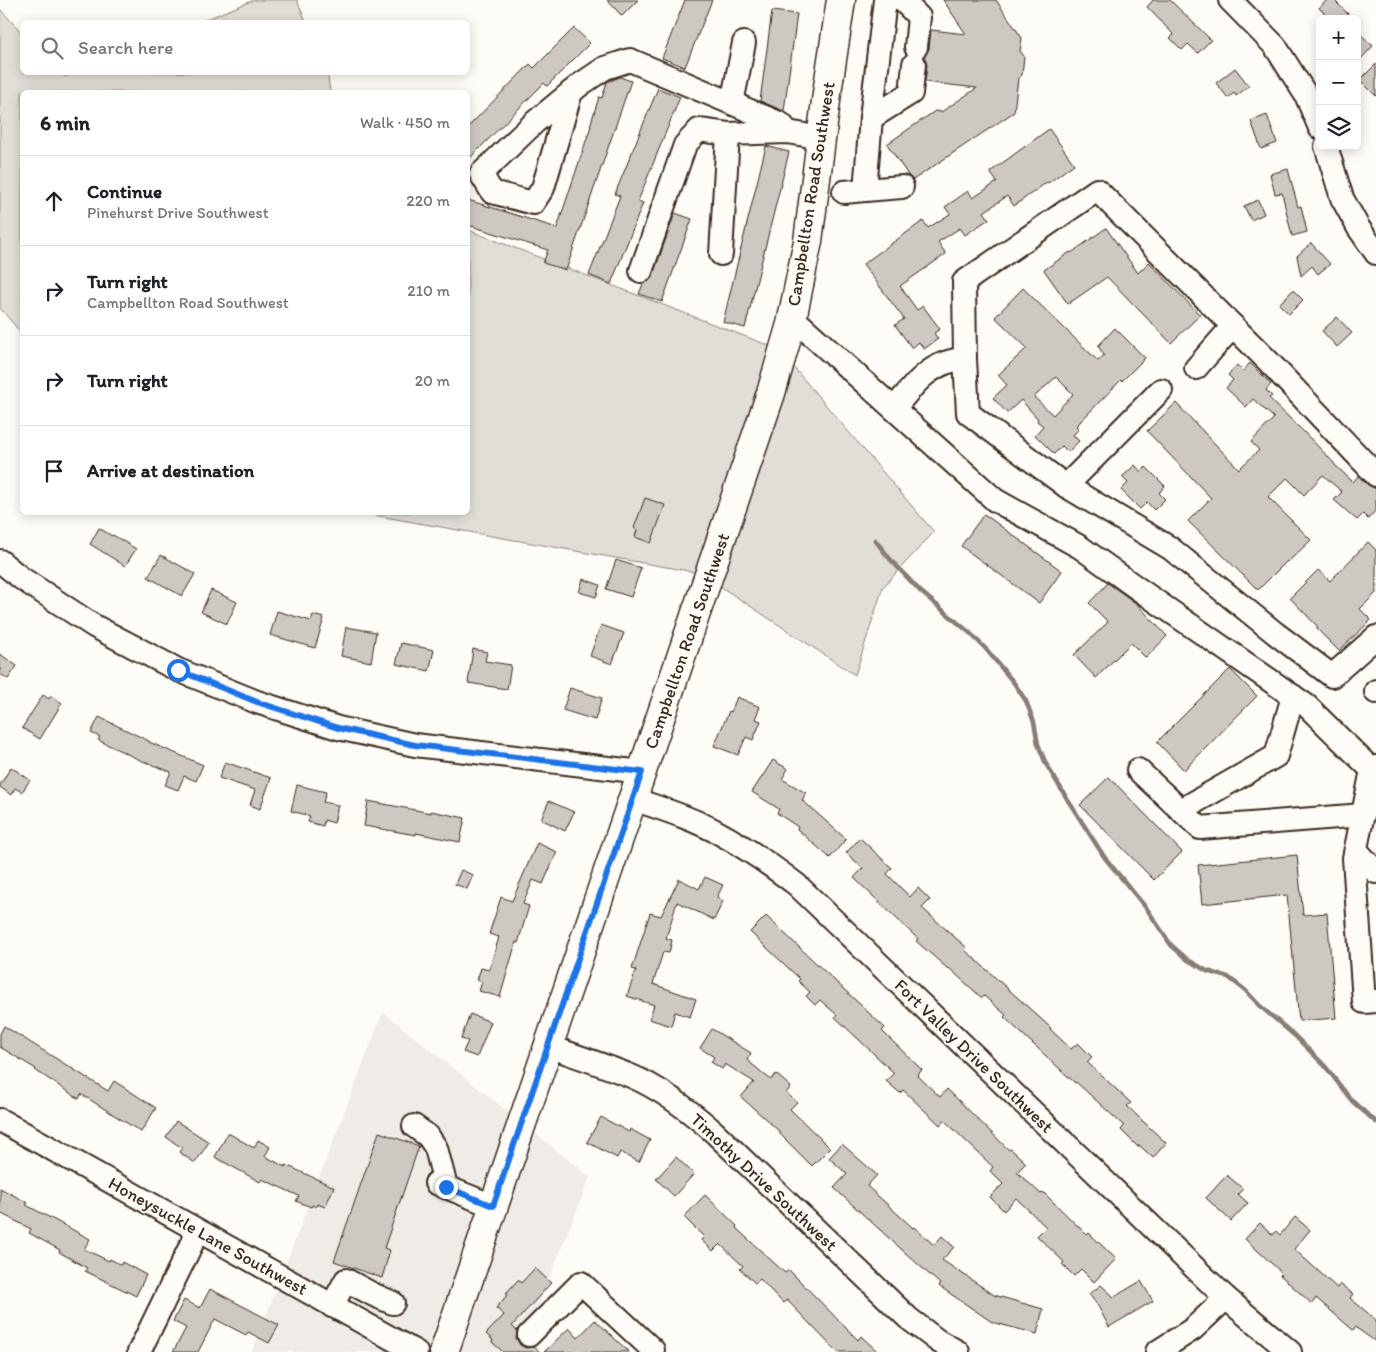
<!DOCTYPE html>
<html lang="en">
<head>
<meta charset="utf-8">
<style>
	body { margin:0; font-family:Itim,sans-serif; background:#f2f2f2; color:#202124 }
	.controls { position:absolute; right:15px; top:15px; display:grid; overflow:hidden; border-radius:8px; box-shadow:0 2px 12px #0003 }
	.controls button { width:45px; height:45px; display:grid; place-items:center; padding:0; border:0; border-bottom:1px solid #e0e0e0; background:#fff; color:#202124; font:25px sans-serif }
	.stop { position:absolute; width:15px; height:15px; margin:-11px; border:4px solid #1a73e8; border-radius:50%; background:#fff }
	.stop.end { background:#1a73e8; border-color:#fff; box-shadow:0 1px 5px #0008 }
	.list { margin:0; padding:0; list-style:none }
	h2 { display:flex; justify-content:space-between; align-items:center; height:65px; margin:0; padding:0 20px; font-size:21px }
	h2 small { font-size:16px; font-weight:400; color:#757577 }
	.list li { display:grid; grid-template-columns:32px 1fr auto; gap:15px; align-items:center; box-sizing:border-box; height:90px; padding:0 20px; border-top:1px solid #e0e0e0 }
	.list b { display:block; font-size:19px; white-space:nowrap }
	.list p { margin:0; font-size:16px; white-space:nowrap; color:#757577 }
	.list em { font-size:16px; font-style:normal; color:#757577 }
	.icon { flex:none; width:28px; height:28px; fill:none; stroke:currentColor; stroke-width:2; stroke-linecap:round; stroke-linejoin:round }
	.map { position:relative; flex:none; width:1376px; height:1352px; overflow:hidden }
	.search { position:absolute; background:#fff; box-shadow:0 2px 12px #0003; left:20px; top:20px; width:450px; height:55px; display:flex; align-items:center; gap:12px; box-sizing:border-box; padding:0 18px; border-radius:8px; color:#757577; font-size:19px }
	.panel { position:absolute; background:#fff; box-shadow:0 2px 12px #0003; left:20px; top:90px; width:450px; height:425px; border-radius:8px }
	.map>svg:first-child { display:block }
</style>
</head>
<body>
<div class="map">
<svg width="1376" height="1352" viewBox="0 0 1376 1352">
	<rect width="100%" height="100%" fill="#fdfcf7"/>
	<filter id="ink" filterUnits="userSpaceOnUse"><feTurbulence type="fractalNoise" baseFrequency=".02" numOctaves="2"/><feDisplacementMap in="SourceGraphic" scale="10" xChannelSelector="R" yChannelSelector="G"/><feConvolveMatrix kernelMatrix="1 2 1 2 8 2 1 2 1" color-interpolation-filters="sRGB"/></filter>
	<g filter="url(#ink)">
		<polygon fill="#efece7" points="383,1012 590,1177 520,1352 252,1352"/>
		<g fill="#e1ded7" stroke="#8e847a">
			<polygon points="254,0 297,0 306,22 199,22"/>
			<polygon points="0,9 22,33 22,72 61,73 65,77 76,72 326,73 328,77 330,92 22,92 22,334 0,308"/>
			<polygon points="468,230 778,349 934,532 883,587 855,675 700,573 362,513 468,512"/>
		</g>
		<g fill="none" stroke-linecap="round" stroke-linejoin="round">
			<polyline stroke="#887d74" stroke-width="4.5" points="875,540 890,559 920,591 970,633 986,649 1014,683 1026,701 1034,722 1038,744 1046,764 1069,802 1105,858 1147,909 1171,945 1188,960 1207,971 1228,977 1245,990 1260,1006 1294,1035 1325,1066 1352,1101 1376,1122"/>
		</g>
		<g fill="#cdc8c2" stroke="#3b2a1e" fill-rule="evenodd">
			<polygon points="607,0 638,0 622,16"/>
			<polygon points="685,0 712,0 685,67 662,58"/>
			<polygon points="943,0 996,0 1022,38 1020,51 1024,56 1022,75 1018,78 1014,112 913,180 908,175 887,144 935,111 941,112 977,88 925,82 927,65 924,57 929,49 931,30 966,34"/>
			<polygon points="1153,0 1170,0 1211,40 1198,53 1188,44 1182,50 1170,38 1174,35 1147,7"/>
			<polygon points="1327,0 1334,0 1353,19 1330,19 1319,8"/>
			<polygon points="772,11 797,14 784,111 760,101"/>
			<polygon points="574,28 590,43 547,86 544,83 468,160 468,127 530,64 534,68"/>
			<polygon points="1357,31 1373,46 1357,63"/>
			<polygon points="1376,64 1376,96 1360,80"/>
			<polygon points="1235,68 1249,86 1236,96 1234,93 1228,98 1216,83"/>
			<polygon points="620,77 631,81 566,270 543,263 548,250 468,225 468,200 557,228 591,126 590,126 599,97 602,98 607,82"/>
			<polygon points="658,88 680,97 638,201 643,203 611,284 589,275 620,196 615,194"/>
			<polygon points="1267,115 1277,143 1261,149 1251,121"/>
			<polygon points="1049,129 1074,164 1048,183 1047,182 1014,206 1007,196 984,212 989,219 965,235 960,228 938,242 946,254 900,286 917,310 923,306 940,329 934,333 938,339 924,349 919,342 912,348 895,325 904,319 863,264 923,221 928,228 950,214 945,207 968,191 973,198 997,182 990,172"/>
			<polygon points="766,146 789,152 745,328 723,322"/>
			<polygon points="1288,169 1298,207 1301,206 1307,232 1292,236 1282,193 1275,194 1270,174"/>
			<polygon points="1258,200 1264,214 1251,220 1244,206"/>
			<polygon points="675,213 692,219 662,302 639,294 643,284 649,281 653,275"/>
			<polygon points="1106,228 1138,273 1149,262 1200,315 1171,343 1107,277 1068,304 1044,270 1070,252 1071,253"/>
			<polygon points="1311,243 1330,264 1318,274 1312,266 1301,276 1297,256"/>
			<path d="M1023,288L1098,361L1104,355L1098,346L1115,328L1145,358L1122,381L1121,380L1076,426L1079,429L1073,435L1079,441L1068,452L1062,446L1054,454L1035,435L1043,426L1037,421L1038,419L1021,400L1007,413L993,398L1007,385L998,375L1027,348L995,317ZM1056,377L1073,394L1053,415L1034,397Z"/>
			<polygon points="1293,290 1303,300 1289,314 1279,304"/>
			<polygon points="1337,317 1352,333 1337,347 1322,331"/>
			<polygon points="1250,363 1271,384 1266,390 1272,396 1269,398 1305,433 1334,463 1334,464 1353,482 1358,476 1367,484 1376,489 1376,510 1368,519 1363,514 1357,520 1334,500 1342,492 1323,475 1304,495 1287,478 1268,497 1311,540 1288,562 1287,561 1258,590 1188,521 1211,498 1147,431 1176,403 1239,469 1259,450 1251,442 1274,418 1253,399 1246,407 1226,388 1233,380 1228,375 1237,365 1243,371"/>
			<polygon points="1135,465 1141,472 1146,467 1165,486 1159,493 1165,499 1154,510 1147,502 1140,509 1121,490 1128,483 1122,477"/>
			<polygon points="645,498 665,505 651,543 635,537 637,530 634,528"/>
			<polygon points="984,514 1062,571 1039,603 961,546"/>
			<polygon points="99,528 112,536 113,535 136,549 125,566 90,544"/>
			<polygon points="1368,542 1376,550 1376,593 1360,609 1371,620 1339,651 1316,628 1318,627 1290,598 1318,570 1330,581"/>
			<polygon points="161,555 195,574 182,596 148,577"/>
			<polygon points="616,560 641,568 631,597 606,589"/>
			<polygon points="583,579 600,585 596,597 579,592"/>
			<polygon points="1108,583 1137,604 1167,636 1146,658 1131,643 1096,678 1074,655 1108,622 1089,603"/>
			<polygon points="211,590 237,602 227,624 201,612"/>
			<polygon points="277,611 311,621 313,615 324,618 315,648 270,635"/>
			<polygon points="601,625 624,633 612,664 590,656"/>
			<polygon points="346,627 376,632 371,662 341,656"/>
			<polygon points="401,643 434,650 429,671 396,664"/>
			<polygon points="473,649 487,652 485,661 511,665 507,689 468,683"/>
			<polygon points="0,654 17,666 8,679 0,674"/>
			<polygon points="1230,669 1257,696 1184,770 1157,742"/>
			<polygon points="570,688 602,698 595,720 563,710"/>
			<polygon points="43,695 49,699 51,696 62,703 40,739 22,728"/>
			<polygon points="737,697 760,707 755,719 761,721 753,740 746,737 738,755 714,746 729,711 731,712"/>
			<polygon points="99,717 149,741 149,742 203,765 196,781 184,776 178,790 165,785 171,772 140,760 98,740 100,737 91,733"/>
			<polygon points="773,760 788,769 782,779 806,793 802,800 846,839 830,858 797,829 798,827 777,813 779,809 752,792"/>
			<polygon points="225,762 271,778 260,809 250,805 255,790 219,778"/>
			<polygon points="11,767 30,780 22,792 15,788 11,795 0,787 0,785"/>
			<polygon points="1109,777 1182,852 1154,880 1080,805"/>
			<polygon points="297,785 326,792 323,802 338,805 334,823 324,820 323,826 308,822 310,816 291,811"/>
			<polygon points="368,801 431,813 431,811 465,818 460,842 416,833 416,835 364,826"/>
			<polygon points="549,801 574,812 565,831 541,819"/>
			<polygon points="860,838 892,868 887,874 910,897 918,888 930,900 922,908 967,948 965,950 1051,1028 1050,1029 1071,1049 1078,1043 1092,1057 1087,1062 1131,1103 1127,1106 1166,1143 1153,1158 1139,1145 1138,1147 1121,1130 1124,1126 1076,1082 1075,1083 1004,1017 1006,1015 984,996 982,998 949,968 948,969 916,941 918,939 854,878 863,868 846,853"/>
			<polygon points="537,843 557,852 543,884 533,880 523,904 529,906 518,943 516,942 500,997 479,991 482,982 477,980 481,968 489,970 499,937 489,934 501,897 512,901"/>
			<polygon points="1297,855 1303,915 1327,913 1336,1018 1299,1021 1287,895 1202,904 1198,865"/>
			<polygon points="461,870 473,875 467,889 455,884"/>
			<polygon points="705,877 723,885 717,897 723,901 714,920 677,902 666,938 672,940 669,953 663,952 653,984 696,999 690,1017 675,1012 671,1026 649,1019 654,1005 627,996 636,970 632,969 650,913 661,916 679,879 699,889"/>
			<polygon points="766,916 885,1028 882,1031 922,1070 917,1075 940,1097 947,1089 1009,1150 1011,1149 1026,1163 1017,1172 1041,1194 1043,1192 1087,1235 1089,1233 1116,1259 1094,1282 1081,1269 1074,1276 1062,1264 1064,1262 1037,1236 1046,1227 1016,1198 1004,1211 990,1197 1003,1184 990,1171 993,1167 944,1120 940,1125 903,1090 900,1093 886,1081 894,1073 835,1017 837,1015 820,1000 815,1005 806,996 810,992 798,981 800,979 750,932"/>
			<polygon points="470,1014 491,1022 477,1057 463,1052 468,1041 461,1039"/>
			<polygon points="4,1026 108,1091 114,1081 156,1108 141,1132 81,1094 79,1099 35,1070 36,1069 0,1047 0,1034"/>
			<polygon points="712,1029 751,1053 747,1060 771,1080 776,1074 791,1087 786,1093 797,1102 790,1109 830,1148 812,1166 779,1133 780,1132 741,1097 754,1082 725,1064 722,1069 711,1062 714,1057 700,1048"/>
			<polygon points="601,1117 629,1132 630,1129 650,1140 639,1162 620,1152 617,1158 587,1142"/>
			<polygon points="176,1121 209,1142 195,1163 179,1152 182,1148 166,1137"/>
			<polygon points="379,1132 419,1146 384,1248 390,1250 382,1278 334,1261"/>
			<polygon points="228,1133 254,1148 258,1140 270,1147 265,1156 285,1167 286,1165 334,1187 325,1207 317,1204 316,1207 312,1205 311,1207 296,1201 299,1196 262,1179 260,1182 215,1157"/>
			<polygon points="842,1144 877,1175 867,1186 913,1228 914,1227 934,1245 942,1236 954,1247 942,1260 994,1295 1043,1309 1037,1334 992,1322 939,1286 940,1284 890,1239 834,1188 847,1174 829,1158"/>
			<polygon points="676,1157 694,1174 674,1196 656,1179"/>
			<polygon points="1227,1175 1243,1189 1238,1194 1248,1203 1231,1221 1206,1198"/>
			<polygon points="0,1188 28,1203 26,1205 90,1239 84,1249 109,1261 110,1259 121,1265 122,1262 146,1275 136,1296 85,1271 87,1268 59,1252 60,1250 29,1233 31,1229 0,1213"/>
			<polygon points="705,1195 737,1226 736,1228 785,1273 789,1270 858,1340 861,1336 878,1352 837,1352 787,1300 783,1303 760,1279 755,1283 740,1269 743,1266 720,1244 713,1251 701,1240 704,1237 684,1217"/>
			<polygon points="1295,1217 1310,1230 1294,1249 1337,1288 1340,1284 1353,1294 1350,1298 1376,1320 1376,1342 1355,1327 1353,1330 1316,1298 1312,1304 1280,1275 1282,1273 1245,1239 1260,1223 1273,1235 1276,1231 1280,1235"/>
			<polygon points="535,1268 551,1283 512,1326 517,1331 516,1338 520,1345 526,1348 534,1347 540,1352 503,1352 492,1342 493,1340 486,1334 504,1315 496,1308 508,1294 506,1293 518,1280 521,1283"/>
			<polygon points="1141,1281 1153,1301 1109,1327 1098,1306 1089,1294 1101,1285 1114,1297"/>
			<polygon points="210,1289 279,1325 269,1343 248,1332 246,1335 215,1319 198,1352 173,1352 186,1328 173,1321 184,1300 200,1308"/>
			<polygon points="595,1320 629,1352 544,1352 569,1328 578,1338"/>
		</g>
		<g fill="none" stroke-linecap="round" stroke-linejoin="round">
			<defs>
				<g id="minor">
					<polyline points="885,0 871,118 865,190 902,187"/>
					<polyline points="902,0 919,17 916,47"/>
					<polyline points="1230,0 1275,46 1306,95 1320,128"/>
					<polyline points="571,92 543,188 533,203 492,192 481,174 535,122 581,84 605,68 630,60 781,124 788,132"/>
					<polyline points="732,103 744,43"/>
					<polyline points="871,118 911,93 914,64"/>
					<polyline points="1326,146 1342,198 1358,227 1376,253"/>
					<polyline points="844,192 865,190"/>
					<polyline points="721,254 728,134"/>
					<polyline points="641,271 685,145 699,130 728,134 788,132 821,138"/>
					<polyline points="793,318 995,500 1080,547 1137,588 1307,706 1372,770"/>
					<polyline points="1196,368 1233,326"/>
					<path d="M894,409C913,385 932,360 965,359"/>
					<polyline points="1376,475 1268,361 1097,190 964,282 965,359 968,413 1066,486 1170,548 1275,633 1332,676 1376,637"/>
					<polyline points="1066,486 1161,390"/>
					<polyline points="0,561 21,578 94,626 178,670 257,702 338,728 415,745 642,772"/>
					<polyline points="1376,691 1376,692"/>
					<polyline points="1376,767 1372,770 1354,858 1364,1002 1376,1001"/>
					<polyline points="1138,770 1200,828 1363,815"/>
					<path d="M633,799C662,809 692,818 719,833C747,848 772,866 797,885L1226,1298L1290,1352"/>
					<polyline points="1181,810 1276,756 1293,696"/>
					<polyline points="1356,850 1376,872"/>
					<path d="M548,1046C576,1056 604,1065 631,1076C662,1089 689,1110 714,1132L908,1318L938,1341L958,1352"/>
					<polyline points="0,1120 416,1352"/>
					<polyline points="414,1126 428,1136 436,1148 446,1187"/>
					<polyline points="436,1183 493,1206"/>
					<polyline points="332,1306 346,1280 374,1295 393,1303"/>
					<polyline points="529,1335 581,1283 653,1350 651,1352"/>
					<polyline points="139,1352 198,1231"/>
					<polyline points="1157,1352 1193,1329 1226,1298"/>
				</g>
				<polyline id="major" points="444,1352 771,393 791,324 808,241 827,93 841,0"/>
			</defs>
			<use href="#minor" stroke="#3b2a1e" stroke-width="26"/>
			<use href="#major" stroke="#3b2a1e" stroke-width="31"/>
			<use href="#minor" stroke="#fdfcf7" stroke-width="22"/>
			<use href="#major" stroke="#fdfcf7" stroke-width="28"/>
		</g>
	</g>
	<g fill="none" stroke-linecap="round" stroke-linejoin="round" filter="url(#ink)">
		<polyline stroke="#1a73e8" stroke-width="6" points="178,670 257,702 338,728 415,745 642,772 493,1206 446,1187"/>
	</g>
	<g text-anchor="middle" stroke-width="4" stroke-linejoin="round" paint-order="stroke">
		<g font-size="18" fill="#3b2a1e" stroke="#fdfcf7">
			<text transform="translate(811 194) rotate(-81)" y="6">Campbellton Road Southwest</text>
			<text transform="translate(687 641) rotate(-71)" y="6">Campbellton Road Southwest</text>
			<text transform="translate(974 1056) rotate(44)" y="6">Fort Valley Drive Southwest</text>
			<text transform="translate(764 1182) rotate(43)" y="6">Timothy Drive Southwest</text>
			<text transform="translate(208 1236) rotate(29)" y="6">Honeysuckle Lane Southwest</text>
		</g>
	</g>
</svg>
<div class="controls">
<button>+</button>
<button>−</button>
<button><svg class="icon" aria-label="layers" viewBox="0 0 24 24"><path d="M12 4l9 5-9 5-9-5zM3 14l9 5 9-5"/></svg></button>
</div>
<div class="stop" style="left:178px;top:670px"></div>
<div class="stop end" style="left:446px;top:1187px"></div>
<div class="search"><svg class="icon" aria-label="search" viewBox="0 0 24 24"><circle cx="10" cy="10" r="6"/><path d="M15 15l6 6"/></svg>Search here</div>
<section class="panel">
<h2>6 min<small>Walk · 450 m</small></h2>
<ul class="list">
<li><svg class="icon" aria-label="ahead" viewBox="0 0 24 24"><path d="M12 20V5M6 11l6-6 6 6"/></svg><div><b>Continue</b><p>Pinehurst Drive Southwest</p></div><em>220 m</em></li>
<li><svg class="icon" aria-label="right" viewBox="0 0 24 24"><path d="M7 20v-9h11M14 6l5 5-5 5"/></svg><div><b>Turn right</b><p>Campbellton Road Southwest</p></div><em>210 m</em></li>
<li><svg class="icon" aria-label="right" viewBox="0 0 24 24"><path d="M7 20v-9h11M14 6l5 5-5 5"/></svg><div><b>Turn right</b></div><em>20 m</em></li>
<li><svg class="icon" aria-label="arrive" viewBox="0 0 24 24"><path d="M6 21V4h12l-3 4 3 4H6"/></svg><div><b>Arrive at destination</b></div></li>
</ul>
</section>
</div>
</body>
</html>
